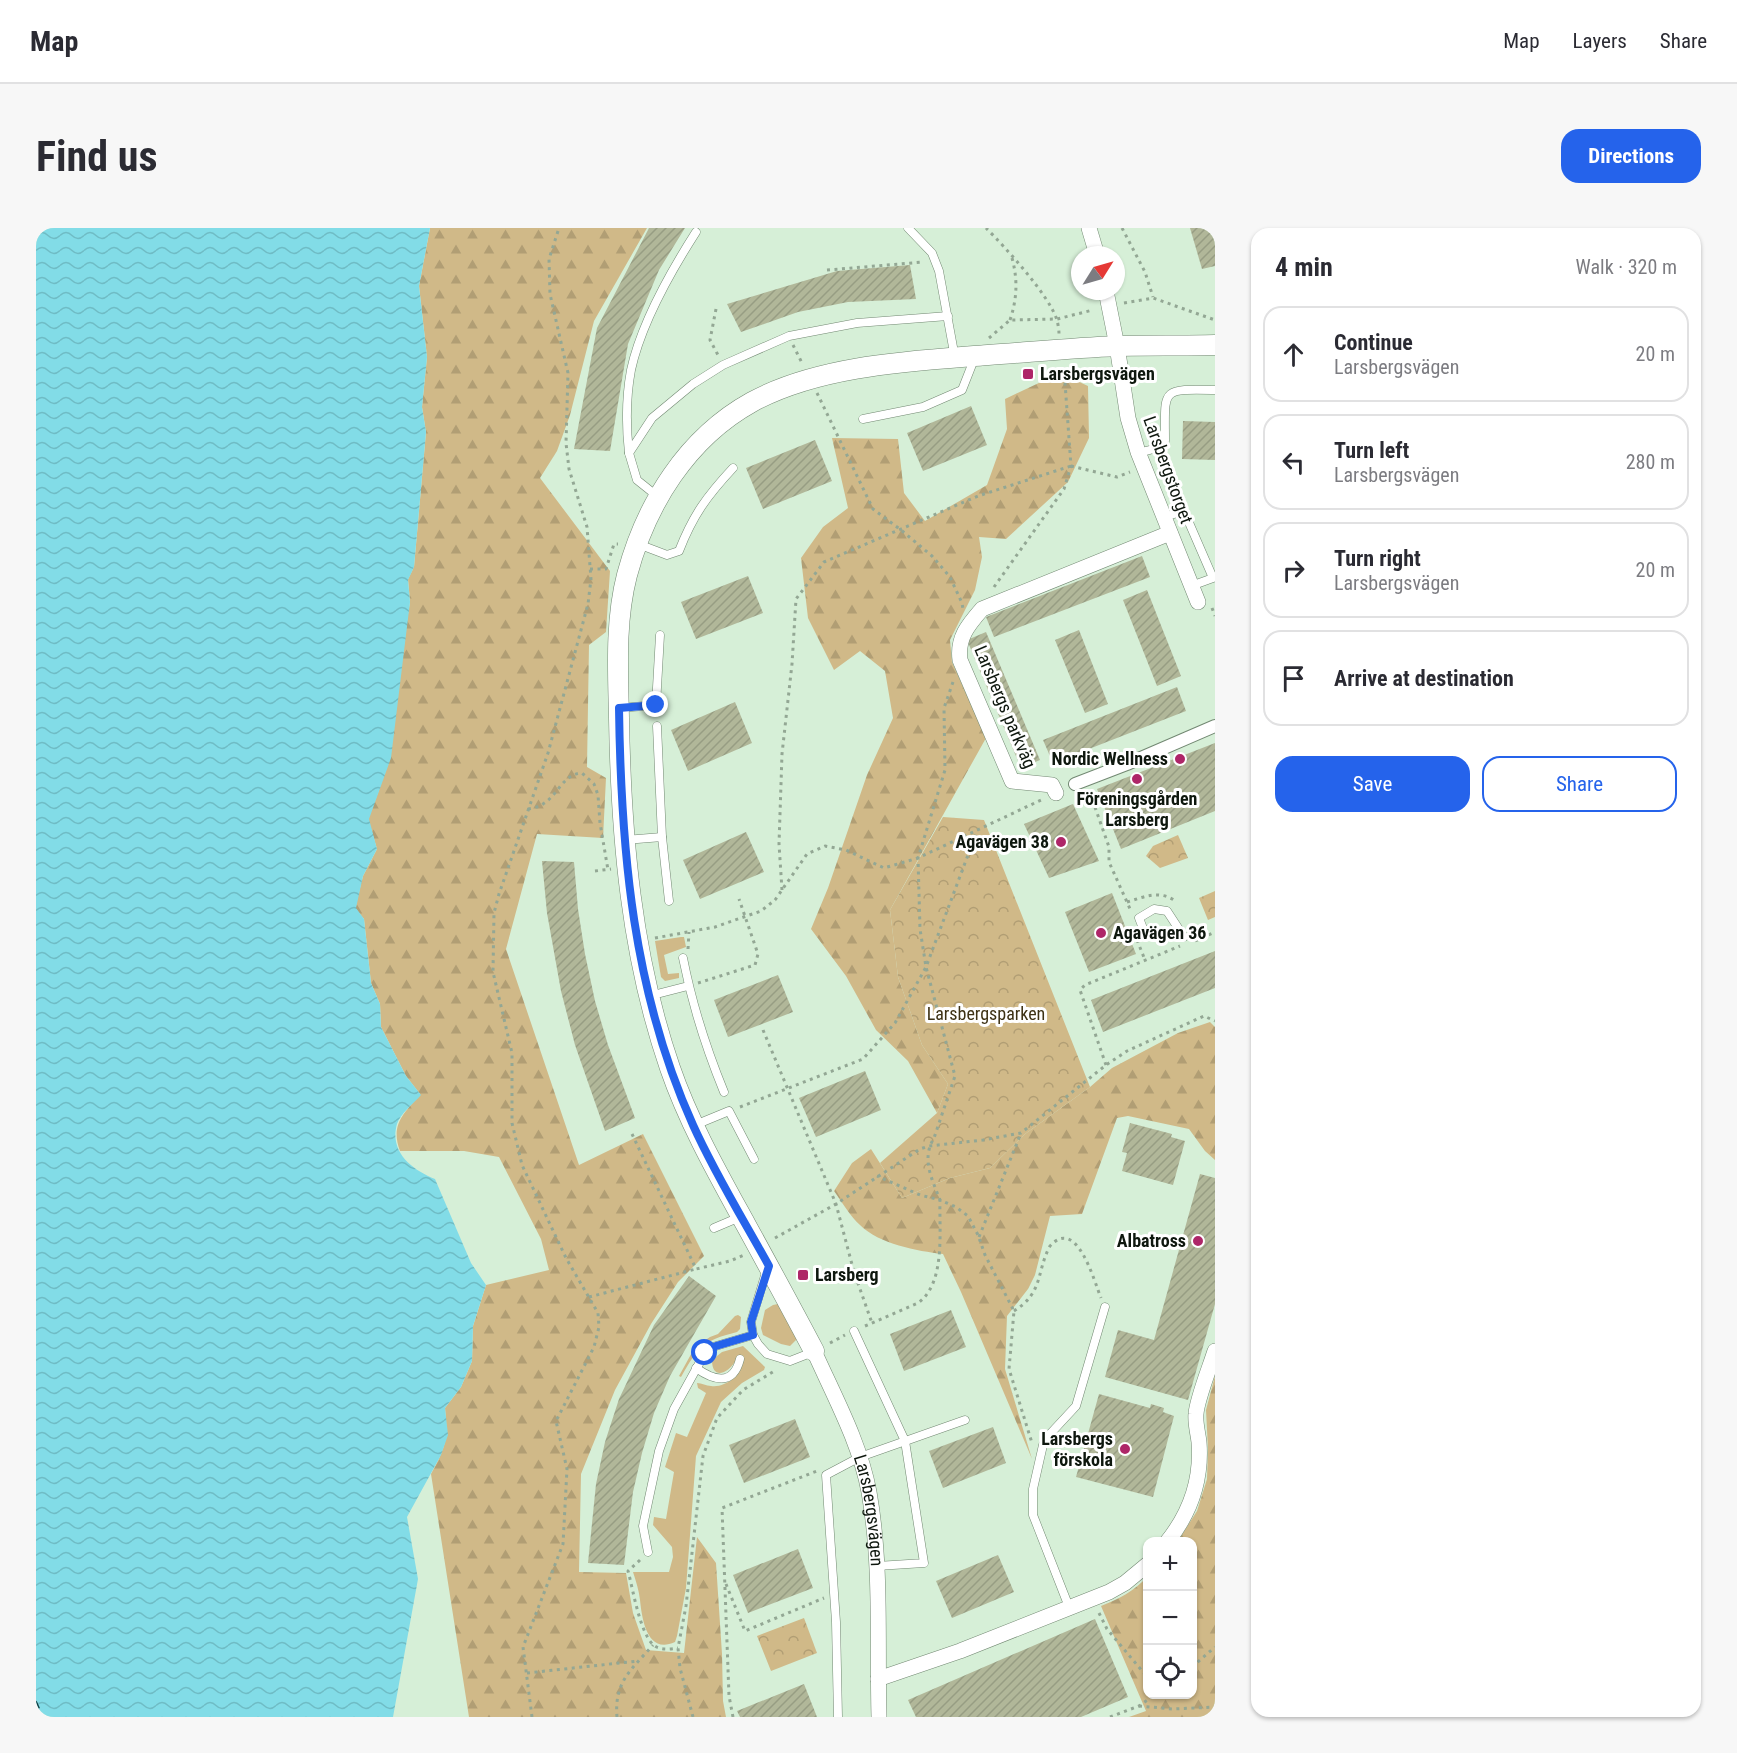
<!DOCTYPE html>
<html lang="en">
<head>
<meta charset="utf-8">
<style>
	body { margin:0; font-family:"Roboto Condensed",sans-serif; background:#f7f7f7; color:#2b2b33 }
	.controls { position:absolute; right:18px; bottom:18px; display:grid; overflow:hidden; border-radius:12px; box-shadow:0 2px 4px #0004 }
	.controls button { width:54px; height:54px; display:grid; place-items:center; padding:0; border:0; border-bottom:2px solid #e1e1e2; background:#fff; color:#2b2b33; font:30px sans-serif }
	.compass { position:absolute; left:1035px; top:18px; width:54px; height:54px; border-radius:50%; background:#fff; box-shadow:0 2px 4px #0004; rotate:53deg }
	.stop { position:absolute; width:18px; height:18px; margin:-14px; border:4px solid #2563eb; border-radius:50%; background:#fff }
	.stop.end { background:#2563eb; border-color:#fff; box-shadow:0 2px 6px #0008 }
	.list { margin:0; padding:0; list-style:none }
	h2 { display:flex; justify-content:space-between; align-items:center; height:78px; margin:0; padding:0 24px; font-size:26px }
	h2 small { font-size:20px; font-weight:400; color:#7c7c81 }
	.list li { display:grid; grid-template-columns:39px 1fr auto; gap:18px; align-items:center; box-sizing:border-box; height:96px; margin:0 12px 12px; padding:0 12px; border:2px solid #e1e1e2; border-radius:18px }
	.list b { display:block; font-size:22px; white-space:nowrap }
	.list p { margin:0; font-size:20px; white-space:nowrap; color:#7c7c81 }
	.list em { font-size:20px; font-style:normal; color:#7c7c81 }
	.actions { display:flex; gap:12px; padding:18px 24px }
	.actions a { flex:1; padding:14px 0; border:2px solid #2563eb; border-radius:18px; text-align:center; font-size:21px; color:#2563eb }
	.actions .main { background:#2563eb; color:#fff }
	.icon { flex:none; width:33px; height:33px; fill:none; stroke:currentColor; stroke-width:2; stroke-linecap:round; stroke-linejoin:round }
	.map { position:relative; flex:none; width:1179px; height:1489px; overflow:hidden; border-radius:18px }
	header { display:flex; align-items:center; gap:36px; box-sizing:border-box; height:84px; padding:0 30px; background:#fff; border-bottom:2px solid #e1e1e2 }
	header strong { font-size:28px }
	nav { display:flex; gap:33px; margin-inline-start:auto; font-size:21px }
	.intro { display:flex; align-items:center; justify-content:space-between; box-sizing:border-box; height:144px; padding:0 36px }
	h1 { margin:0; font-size:42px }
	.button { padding:15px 27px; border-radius:18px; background:#2563eb; color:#fff; font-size:21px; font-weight:700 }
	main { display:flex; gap:36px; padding:0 36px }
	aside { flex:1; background:#fff; border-radius:18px; box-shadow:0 2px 4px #0004 }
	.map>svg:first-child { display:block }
</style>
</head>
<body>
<header>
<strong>Map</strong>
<nav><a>Map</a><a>Layers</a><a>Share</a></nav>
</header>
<div class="intro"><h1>Find us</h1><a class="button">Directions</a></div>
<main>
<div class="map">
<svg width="1179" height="1489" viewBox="0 0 1179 1489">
	<defs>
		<pattern id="forest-firs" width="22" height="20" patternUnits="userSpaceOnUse" patternTransform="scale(1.5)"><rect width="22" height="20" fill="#d0b988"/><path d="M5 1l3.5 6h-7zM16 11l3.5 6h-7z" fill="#b19e74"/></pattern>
		<pattern id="park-crowns" width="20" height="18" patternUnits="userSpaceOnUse" patternTransform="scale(1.5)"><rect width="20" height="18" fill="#d0b988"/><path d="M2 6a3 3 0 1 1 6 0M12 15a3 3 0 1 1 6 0" fill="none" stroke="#b19e74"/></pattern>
		<pattern id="water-waves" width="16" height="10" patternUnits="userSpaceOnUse" patternTransform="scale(1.5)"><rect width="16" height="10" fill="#82dce7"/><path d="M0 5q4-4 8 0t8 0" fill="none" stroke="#6fbcc5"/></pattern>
		<pattern id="building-hatch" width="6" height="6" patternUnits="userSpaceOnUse" patternTransform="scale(1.5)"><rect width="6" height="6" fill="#b1b799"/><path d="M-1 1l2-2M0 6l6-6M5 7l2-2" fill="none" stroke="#979d83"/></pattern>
	</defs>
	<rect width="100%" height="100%" fill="#d6efd7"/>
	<g fill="#d0b988">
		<polygon points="645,709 648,709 650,719 628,727 632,746 643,745 643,750 629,753 625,749 619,713"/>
		<polygon points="742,1076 746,1080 761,1111 754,1118 745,1116 727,1107 725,1100 729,1082 737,1077"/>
		<path d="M702,1087L705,1089L704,1101L701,1104C666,1113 663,1118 645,1149L643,1148L659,1119L674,1109L682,1106L699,1088Z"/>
		<path d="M707,1118L729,1139L728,1142L706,1155L685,1174L660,1228L650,1360L641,1408L639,1414C611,1427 606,1391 604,1372C603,1363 600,1353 597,1344H633L637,1329L636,1319L617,1297L618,1289L630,1291L638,1244L629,1239L640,1205L651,1209L670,1165L662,1160L661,1155C666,1155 670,1158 675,1158C690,1160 704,1147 707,1133L700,1132C693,1145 676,1153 676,1132L686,1124Z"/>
	</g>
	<g fill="url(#forest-firs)">
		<path d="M394,0H611L558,93L534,187L521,223L504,250L574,343L570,404L553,417L551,539L570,550L567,610L501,606L470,721L543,937L607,906L668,1028L642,1054L615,1096L579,1162L545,1246L543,1344L590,1345L597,1385L610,1422L648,1425L661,1309L680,1335L686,1426L687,1473L690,1489H433L395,1246C410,1218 412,1212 409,1180L425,1159L436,1133L437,1098L450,1057L513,1042L505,1011L463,929L428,923H364C354,896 368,886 384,866L370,848L345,799L344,776L335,755L328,691L319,680L327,648L341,621L332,591L343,562L374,374L372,351L378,339L390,204L386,179L391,129L383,58Z"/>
		<polygon points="1024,145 1052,158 1053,210 1032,254 970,311 943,309 946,329 939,362 914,412 916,434 950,510 854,682 862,749 886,817 912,856 901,885 872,833 840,802 810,748 775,701 792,660 831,547 857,490 849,443 824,423 798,442 772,390 765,330 787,299 812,280 796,210 862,211 868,265 889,293 951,257 971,201 969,171"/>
		<path d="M1174,794L1179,799V932L1169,923L1153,901L1092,888L1081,890L1046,986L1014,988L999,1047L992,1061L971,1088L969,1141L996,1231L925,1064L907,1026C881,1023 843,1016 824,997C814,988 806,974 798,963L816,935L835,921L866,970L914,950L954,940L989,906L1054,859L1076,840L1142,805Z"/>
		<path d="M1179,1148V1489H1093L1110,1483L1065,1378C1083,1371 1098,1363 1111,1349L1112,1466H1156V1314L1142,1313L1161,1283L1171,1251L1172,1221L1170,1182Z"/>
	</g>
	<g fill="url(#park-crowns)">
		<polygon points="907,589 948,592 1054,859 989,906 954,940 914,950 866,970 844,935 901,885 912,856 886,817 862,749 854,682"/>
		<polygon points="1142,607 1152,630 1124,640 1110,628 1117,618"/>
		<polygon points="1179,663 1179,689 1172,692 1163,670"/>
		<polygon points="768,1390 781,1425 735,1443 721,1408"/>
	</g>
	<path fill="url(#water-waves)" d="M0,0H394L383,58L391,129L386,179L390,204L378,339L372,352L374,374L355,530L333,591L341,621L327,648L320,680L328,691L335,755L344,776L345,799L370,848L385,867C378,875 364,886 361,896C353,924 376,942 399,951L435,1035L450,1057L437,1098L436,1133L425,1159L409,1180L412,1207L405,1227L371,1289L382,1351L357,1489H0Z"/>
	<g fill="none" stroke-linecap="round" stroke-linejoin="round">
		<polyline stroke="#113d42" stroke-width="1.5" stroke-dasharray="8 6" stroke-linecap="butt" points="0,1473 7,1489"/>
	</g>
	<g fill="url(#building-hatch)">
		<polygon points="613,0 649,0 623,42 592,116 574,223 538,221 561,100"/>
		<polygon points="1154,0 1179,0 1179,38 1166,41"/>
		<polygon points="874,37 880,71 812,74 762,84 705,104 691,76 801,43"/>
		<polygon points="935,178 951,217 887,243 871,205"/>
		<polygon points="1147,193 1179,194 1179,232 1146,231"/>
		<polygon points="779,212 796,253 727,281 710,240"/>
		<polygon points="1106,328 1114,349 958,409 950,389"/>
		<polygon points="712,348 727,385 660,411 645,374"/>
		<polygon points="1111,362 1145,448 1121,458 1087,372"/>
		<polygon points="1043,402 1072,476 1049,485 1019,412"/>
		<polygon points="950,404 1004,532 985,540 931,412"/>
		<polygon points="1141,459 1150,483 1017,535 1007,512"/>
		<polygon points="699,474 716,515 652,543 635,502"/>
		<polygon points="1179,515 1179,583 1085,621 1061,561"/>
		<polygon points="1037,576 1063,633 1013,650 988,596"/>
		<polygon points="710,604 728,644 664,671 647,632"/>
		<polygon points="506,633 538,634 542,681 549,726 559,773 572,817 599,890 569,903 539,817 525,763 511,685"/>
		<polygon points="1076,665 1100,726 1053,744 1029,684"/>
		<polygon points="1179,723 1179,760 1067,804 1055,772"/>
		<polygon points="742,747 757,784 692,809 678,772"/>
		<polygon points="829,843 845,882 780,909 763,870"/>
		<polygon points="1094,895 1136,906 1135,909 1149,913 1137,957 1086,943 1091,925 1086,924"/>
		<polygon points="1164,946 1179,950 1179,1076 1152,1172 1069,1149 1082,1102 1118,1112"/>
		<polygon points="653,1048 680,1068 634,1148 618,1185 606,1225 597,1264 588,1337 552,1335 560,1256 569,1214 583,1171 618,1097"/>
		<polygon points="915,1082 930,1119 868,1143 854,1106"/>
		<polygon points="1063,1166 1114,1180 1115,1176 1128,1180 1127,1184 1138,1188 1117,1269 1040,1249"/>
		<polygon points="759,1191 774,1229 708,1255 693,1217"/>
		<polygon points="957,1199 970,1235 907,1260 893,1223"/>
		<polygon points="762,1321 777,1360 712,1385 697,1347"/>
		<polygon points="962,1327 978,1364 916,1390 900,1353"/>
		<polygon points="1059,1391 1092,1469 1045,1489 880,1489 872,1472"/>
		<polygon points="768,1456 781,1489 704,1489 701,1483"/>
	</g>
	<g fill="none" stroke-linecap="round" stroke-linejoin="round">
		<defs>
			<g id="service">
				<polyline points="872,0 896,25 903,43 919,130"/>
				<polyline points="827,191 887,179 926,162 939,129"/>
				<path d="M1102,224C1114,223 1120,221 1129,213C1129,160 1124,161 1179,162"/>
				<path d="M593,225C590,198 590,169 595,142C605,96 635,43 660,4"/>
				<polyline points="621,268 601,252 593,225 616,190 657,156 687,137 753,108 821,95 912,88"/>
				<polyline points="1128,289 1148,283 1177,350 1155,358"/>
				<path d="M602,316L631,327L643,323C657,287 671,268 697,240"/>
				<polyline points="584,480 620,477 624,407"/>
				<polyline points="621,498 626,609 633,673"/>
				<polyline points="589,612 626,609"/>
				<polyline points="1108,703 1103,690 1118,681 1131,683 1148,709"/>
				<path d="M647,730C656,776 670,820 688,864"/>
				<polyline points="613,768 652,758"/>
				<polyline points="659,897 693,883 718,931"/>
				<polyline points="678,1000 704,989"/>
				<polyline points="731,1041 715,1094 717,1107 722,1116 731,1126 754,1133 777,1124"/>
				<polyline points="818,1103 869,1213 888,1335 841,1338"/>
				<path d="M660,1140C677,1152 697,1159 704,1131"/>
				<polyline points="612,1324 607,1298 623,1223 638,1181 669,1125 680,1118 717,1107"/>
				<polyline points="1033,1379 997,1287 997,1261 1007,1217 1014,1206 1040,1178 1069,1079"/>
				<polyline points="802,1489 800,1394 790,1247 824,1229 929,1192"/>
			</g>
			<polyline id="pedestrian" points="1039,556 1091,536 1179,498"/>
			<g id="minor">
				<polyline points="1053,0 1061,27"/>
				<polyline points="1070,63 1081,118 1092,190 1102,224 1162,374"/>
				<path d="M1020,565L1016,557L976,553L924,432C921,410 932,397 946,381L1134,305"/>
				<path id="s1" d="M778,1123C798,1168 824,1215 833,1264C846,1338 841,1415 843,1489"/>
				<path d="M1131,1314C1155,1284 1166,1252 1163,1214C1162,1205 1159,1195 1160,1186C1161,1171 1174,1139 1179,1123"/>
				<polyline points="842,1451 924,1423 1073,1364 1089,1355 1112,1336"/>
			</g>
			<path id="tertiary" d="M778,1123C756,1081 733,1039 710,997C682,946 653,895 634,840C595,727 585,609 583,490C582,443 579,393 591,347C610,276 651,210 716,174C784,137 877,133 952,127C995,124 1038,120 1081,118C1113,117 1146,118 1179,117"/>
		</defs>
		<use href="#service" stroke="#728872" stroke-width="9"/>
		<use href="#pedestrian" stroke="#728872" stroke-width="14"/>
		<use href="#minor" stroke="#728872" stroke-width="16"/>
		<use href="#tertiary" stroke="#728872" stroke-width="21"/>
		<g stroke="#93a794" stroke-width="3" stroke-dasharray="3 4.5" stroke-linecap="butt">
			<path d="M950,0C969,19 1013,67 1021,92C1022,96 1023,102 1023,106"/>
			<polyline points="1086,0 1109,44 1117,69"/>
			<polyline points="791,42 888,34"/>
			<polyline points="1088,75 1117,70 1179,92"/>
			<polyline points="680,81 674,112 682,127"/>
			<path d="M974,92C981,71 982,52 976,30"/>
			<polyline points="953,110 974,92 1021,91 1057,82"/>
			<polyline points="757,117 766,135"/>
			<polyline points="781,165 837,281 865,302 896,328 914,349 926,375 927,381"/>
			<polyline points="1035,238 1081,249 1094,244"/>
			<polyline points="554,341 570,341 578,316 582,316"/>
			<polyline points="958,359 1028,261 1035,238 1028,141"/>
			<polyline points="1176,380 1179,388"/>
			<path d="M917,454L908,480L909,542L882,630L884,701L890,739L919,848L898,910C885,931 896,951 904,972L920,979L932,988L942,1007L949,1027L978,1083L973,1141L996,1215"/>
			<polyline points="1054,565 1073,619 1073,634 1095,683"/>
			<path d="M492,581C497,580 503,579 507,576C522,567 527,546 546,545L558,556L562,567L564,595L572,642"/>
			<polyline points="559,643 575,641"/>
			<polyline points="746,662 743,616 746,526 756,436 760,371 788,334 942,268 1035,238"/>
			<path d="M1091,674C1108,669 1122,662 1138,672"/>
			<polyline points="619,710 679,699 725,683 739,672 771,626 789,618 810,622 848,640 882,630 1005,572"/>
			<polyline points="1101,712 1109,732"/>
			<polyline points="1159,713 1179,704"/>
			<polyline points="652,721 653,704"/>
			<polyline points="662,755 719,737 722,726 703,671"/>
			<polyline points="727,802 800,976 818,1044 836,1095"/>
			<polyline points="1070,837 1044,762 1049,757 1144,718"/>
			<polyline points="704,879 827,831 859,795 890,739 941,603"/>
			<polyline points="596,906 660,1041 694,1033 708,1027"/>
			<polyline points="943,1009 985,905"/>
			<polyline points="739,1010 800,976 884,921 893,918 947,912 985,905 1070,837 1091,823 1168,788 1179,793"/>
			<polyline points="553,1069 660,1041"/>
			<path d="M978,1083C1008,1064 1000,1044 1014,1018C1041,988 1058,1053 1065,1070"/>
			<path d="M829,1098L882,1075C910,1055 903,1003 904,972L884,967L841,948"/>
			<polyline points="794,1115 809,1107"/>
			<path d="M604,1332L592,1343C597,1360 605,1416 623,1420C629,1422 636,1421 642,1420"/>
			<polyline points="690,1356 709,1403 788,1370"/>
			<polyline points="1063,1385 1071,1401 1112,1450"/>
			<polyline points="1156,1439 1179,1419"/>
			<polyline points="491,1445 602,1433"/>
			<polyline points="1103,1478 1137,1481 1179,1479"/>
			<polyline points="496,1489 487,1419 527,1316 531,1241 520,1193 558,1119 563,1099 562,1085 530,1030 486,937 476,895 476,825 457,744 458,685 463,666 512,525 552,376 555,351 551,299 533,241 530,215 532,145 514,66 513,31 523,0"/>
			<path d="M581,1489C578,1454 595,1442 617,1417"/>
			<polyline points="657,1489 644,1440 642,1420 650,1378 667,1228 681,1190 707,1162 740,1142"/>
			<polyline points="697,1489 693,1468 686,1280 781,1243"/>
			<polyline points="1074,1489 1103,1478 1120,1466"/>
		</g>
		<use href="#service" stroke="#fff" stroke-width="8"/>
		<use href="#pedestrian" stroke="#fff" stroke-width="12"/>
		<use href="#minor" stroke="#fff" stroke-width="15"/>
		<use href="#tertiary" stroke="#fff" stroke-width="20"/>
	</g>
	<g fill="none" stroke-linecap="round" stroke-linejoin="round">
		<path stroke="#2563eb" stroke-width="8" d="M620,477L583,480C585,624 597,764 657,897C679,946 707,991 733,1038L715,1094L717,1107L680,1118L669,1125"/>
	</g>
	<g fill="#ae2668" stroke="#fff" stroke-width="2">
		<rect x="986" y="140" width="12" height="12" rx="3"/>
		<circle cx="1144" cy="531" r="6"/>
		<circle cx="1101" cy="551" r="6"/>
		<circle cx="1025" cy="614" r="6"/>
		<circle cx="1065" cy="705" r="6"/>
		<circle cx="1162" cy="1013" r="6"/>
		<rect x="761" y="1041" width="12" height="12" rx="3"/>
		<circle cx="1089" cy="1221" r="6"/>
	</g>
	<g text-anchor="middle" stroke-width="6" stroke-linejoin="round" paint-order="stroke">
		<g font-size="18" font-weight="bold" fill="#0e170e" stroke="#fff" text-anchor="end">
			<text x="1004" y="152" text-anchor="start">Larsbergsvägen</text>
			<text x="1132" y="537">Nordic Wellness</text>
			<text x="1101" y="577" text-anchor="middle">Föreningsgården<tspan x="1101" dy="21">Larsberg</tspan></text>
			<text x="1013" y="620">Agavägen 38</text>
			<text x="1077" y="711" text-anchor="start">Agavägen 36</text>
			<text x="1150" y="1019">Albatross</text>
			<text x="779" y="1053" text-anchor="start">Larsberg</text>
			<text x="1077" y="1217">Larsbergs<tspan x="1077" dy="21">förskola</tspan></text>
		</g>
		<g font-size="18" fill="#0e170e" stroke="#fff">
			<text transform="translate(1132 242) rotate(70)" y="6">Larsbergstorget</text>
			<text transform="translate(969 479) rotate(67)" y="6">Larsbergs parkväg</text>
			<text dy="6" stroke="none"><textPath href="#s1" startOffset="170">Larsbergsvägen</textPath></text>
		</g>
		<g font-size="18" fill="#3d3114" stroke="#fff">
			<text x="950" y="792">Larsbergsparken</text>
		</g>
	</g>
</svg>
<div class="controls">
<button>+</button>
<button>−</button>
<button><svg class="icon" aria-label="locate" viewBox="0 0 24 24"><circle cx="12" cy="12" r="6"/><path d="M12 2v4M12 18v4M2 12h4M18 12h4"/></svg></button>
</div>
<svg class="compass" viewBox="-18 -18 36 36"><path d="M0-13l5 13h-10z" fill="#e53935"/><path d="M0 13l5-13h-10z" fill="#7c7c81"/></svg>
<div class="stop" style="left:669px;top:1125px"></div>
<div class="stop end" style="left:620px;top:477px"></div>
</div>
<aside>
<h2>4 min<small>Walk · 320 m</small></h2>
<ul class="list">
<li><svg class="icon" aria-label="ahead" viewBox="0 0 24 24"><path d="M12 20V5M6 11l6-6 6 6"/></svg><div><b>Continue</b><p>Larsbergsvägen</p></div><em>20 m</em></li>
<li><svg class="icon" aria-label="left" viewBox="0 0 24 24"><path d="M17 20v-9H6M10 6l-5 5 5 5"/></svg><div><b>Turn left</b><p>Larsbergsvägen</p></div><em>280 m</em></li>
<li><svg class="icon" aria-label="right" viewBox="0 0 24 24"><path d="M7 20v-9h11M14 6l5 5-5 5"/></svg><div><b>Turn right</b><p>Larsbergsvägen</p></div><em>20 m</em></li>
<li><svg class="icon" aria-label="arrive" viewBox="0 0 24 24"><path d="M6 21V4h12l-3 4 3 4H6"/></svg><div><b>Arrive at destination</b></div></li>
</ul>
<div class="actions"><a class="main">Save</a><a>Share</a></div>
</aside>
</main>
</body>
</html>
